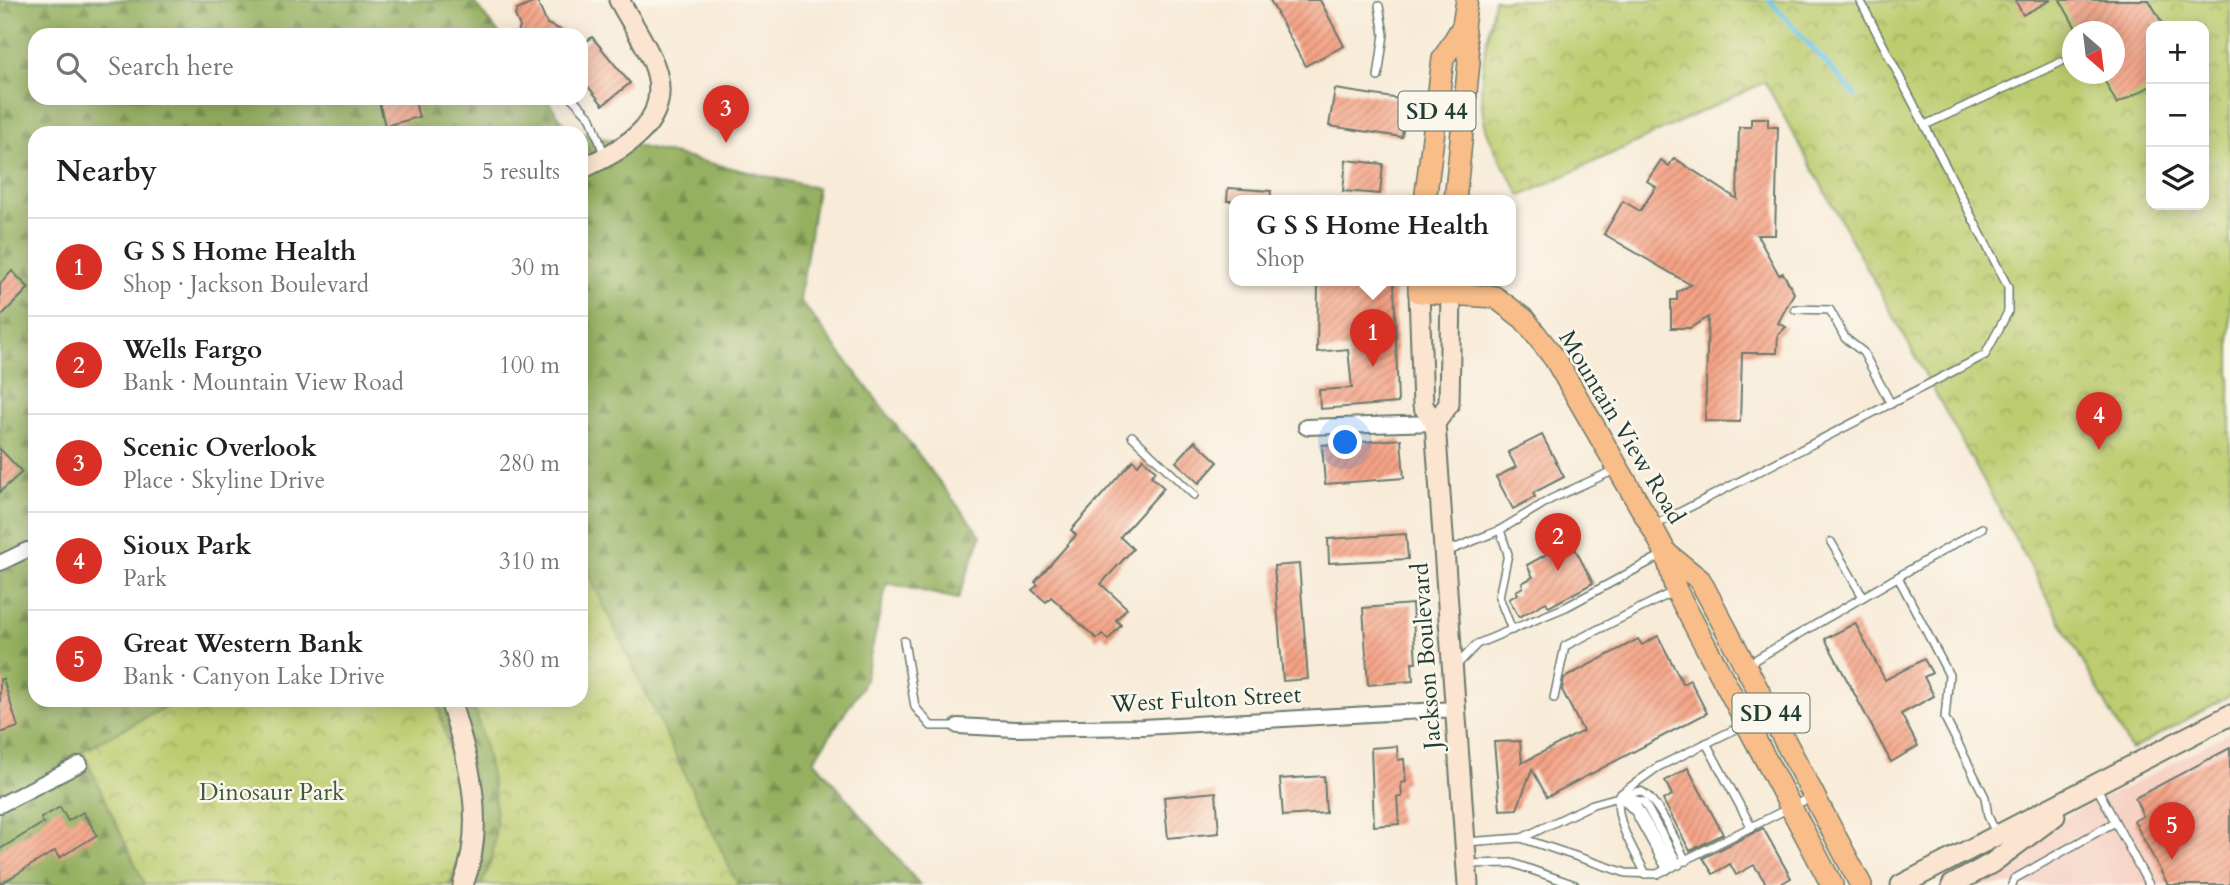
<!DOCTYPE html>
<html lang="en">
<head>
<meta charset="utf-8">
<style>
	body { margin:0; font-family:Cardo,serif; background:#f2f2f2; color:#202124 }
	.controls { position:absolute; right:21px; top:21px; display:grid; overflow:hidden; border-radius:14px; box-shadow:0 4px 18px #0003 }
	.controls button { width:63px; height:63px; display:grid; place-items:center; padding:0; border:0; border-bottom:2px solid #e0e0e0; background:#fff; color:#202124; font:35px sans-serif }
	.compass { position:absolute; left:2062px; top:21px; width:63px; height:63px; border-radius:50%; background:#fff; box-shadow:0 4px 18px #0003; rotate:152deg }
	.you { position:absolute; left:1346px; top:443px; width:24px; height:24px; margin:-18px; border:5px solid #fff; border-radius:50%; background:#1a73e8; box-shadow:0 0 0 10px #1a73e833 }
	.badge { display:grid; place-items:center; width:46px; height:46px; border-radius:50%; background:#d93025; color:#fff; font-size:23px; font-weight:700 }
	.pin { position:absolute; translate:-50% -58px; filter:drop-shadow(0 2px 4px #0008) }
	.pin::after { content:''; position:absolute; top:37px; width:24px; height:21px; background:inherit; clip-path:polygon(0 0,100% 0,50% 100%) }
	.popup { position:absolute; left:1229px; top:195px; width:287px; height:91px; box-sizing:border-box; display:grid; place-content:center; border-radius:14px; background:#fff; filter:drop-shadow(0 2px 5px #0005); font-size:23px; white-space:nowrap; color:#757577 }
	.popup b { font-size:26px; color:#202124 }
	.popup::after { content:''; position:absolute; left:50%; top:100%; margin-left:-14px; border:14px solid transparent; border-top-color:#fff }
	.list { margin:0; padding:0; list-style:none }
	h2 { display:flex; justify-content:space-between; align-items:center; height:91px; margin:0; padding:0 28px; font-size:30px }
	h2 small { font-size:23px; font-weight:400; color:#757577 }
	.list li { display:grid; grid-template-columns:46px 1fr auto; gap:21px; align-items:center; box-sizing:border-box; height:98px; padding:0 28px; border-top:2px solid #e0e0e0 }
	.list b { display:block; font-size:26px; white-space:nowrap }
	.list p { margin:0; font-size:23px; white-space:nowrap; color:#757577 }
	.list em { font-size:23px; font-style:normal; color:#757577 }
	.icon { flex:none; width:38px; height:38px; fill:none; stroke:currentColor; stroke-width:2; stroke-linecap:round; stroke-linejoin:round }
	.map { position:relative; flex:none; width:2230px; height:885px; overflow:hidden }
	.search { position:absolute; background:#fff; box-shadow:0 4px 18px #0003; left:28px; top:28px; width:560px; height:77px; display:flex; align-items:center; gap:18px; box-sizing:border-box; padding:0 24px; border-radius:21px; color:#757577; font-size:26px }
	.panel { position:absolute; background:#fff; box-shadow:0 4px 18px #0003; left:28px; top:126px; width:560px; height:581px; border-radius:21px }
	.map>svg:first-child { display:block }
</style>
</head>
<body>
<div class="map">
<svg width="2230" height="885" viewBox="0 0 2230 885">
	<defs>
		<pattern id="forest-firs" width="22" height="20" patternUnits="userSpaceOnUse" patternTransform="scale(1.75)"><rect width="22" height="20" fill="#95b061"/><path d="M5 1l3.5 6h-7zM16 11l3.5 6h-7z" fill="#799051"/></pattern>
		<pattern id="park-crowns" width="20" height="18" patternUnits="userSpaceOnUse" patternTransform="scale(1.75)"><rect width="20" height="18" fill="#bccc6e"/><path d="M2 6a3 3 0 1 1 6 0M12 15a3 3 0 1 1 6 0" fill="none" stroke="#98a75b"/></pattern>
		<pattern id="building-hatch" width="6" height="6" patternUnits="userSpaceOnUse" patternTransform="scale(1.75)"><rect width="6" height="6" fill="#f5a386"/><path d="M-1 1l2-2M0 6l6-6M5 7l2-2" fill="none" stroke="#c6866e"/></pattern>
	</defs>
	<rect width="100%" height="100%" fill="#fbf7ec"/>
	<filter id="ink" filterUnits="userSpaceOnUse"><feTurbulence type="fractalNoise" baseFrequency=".0143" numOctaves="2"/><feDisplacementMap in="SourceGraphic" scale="14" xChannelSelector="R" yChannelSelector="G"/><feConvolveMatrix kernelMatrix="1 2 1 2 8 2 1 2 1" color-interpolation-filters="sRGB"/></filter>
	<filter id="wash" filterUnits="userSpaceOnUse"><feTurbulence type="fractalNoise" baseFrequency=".00686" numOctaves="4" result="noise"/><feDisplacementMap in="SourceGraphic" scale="28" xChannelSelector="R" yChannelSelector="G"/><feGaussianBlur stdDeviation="1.57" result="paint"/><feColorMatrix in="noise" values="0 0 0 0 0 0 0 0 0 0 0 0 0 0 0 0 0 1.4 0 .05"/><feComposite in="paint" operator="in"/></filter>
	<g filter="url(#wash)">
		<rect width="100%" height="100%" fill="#f8ebd8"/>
		<polygon fill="#f6d2c4" points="2230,732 2230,885 1978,885 2082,806 2134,784"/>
		<polygon fill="url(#forest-firs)" stroke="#5a764a" stroke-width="2" points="0,0 472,0 500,35 35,35 35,98 546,98 569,131 580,133 35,133 35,700 581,700 581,133 817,188 800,300 981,536 958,599 887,583 864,683 814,760 920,885 0,885"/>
		<g fill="url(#park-crowns)" stroke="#6e8451" stroke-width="2" fill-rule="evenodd">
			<path d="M1494,0H2230V696L2131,750L1765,82L1521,196C1510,176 1496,155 1488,134C1473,94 1487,41 1494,0ZM2151,26H2204V205H2151ZM2072,32H2114V74H2072Z"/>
			<path d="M581,558L738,885H481C512,829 487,758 473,700H581Z"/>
			<path d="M179,700H436C452,761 477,824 450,885H145L82,751Z"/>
		</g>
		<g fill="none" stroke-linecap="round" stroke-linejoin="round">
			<polyline stroke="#69c4e7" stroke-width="5" points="1769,0 1856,96"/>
		</g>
		<g id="blocks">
			<g fill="url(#building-hatch)">
				<polygon points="1270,0 1320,0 1344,46 1305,66"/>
				<polygon points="2015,0 2051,0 2023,15"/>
				<polygon points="2060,0 2149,0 2164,26 2151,26 2151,86 2117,104 2101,74 2115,74 2115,32 2078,32"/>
				<polygon points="537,1 547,24 573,35 517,35 520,27 515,15 517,10"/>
				<polygon points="592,37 630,83 603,105 581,78 581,46"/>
				<polygon points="1335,89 1407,100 1402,137 1329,126"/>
				<polygon points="378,98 414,98 419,117 385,126"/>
				<polygon points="1751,118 1768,118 1768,127 1778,127 1775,235 1757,235 1779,275 1783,273 1794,293 1778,323 1786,327 1778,335 1777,353 1742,353 1740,422 1705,421 1708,317 1690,328 1671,328 1671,300 1677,300 1677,292 1691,285 1604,234 1623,201 1640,211 1656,187 1647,181 1661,160 1669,166 1674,158 1737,199 1739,127 1751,127"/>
				<polygon points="1346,160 1383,164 1380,194 1343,191"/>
				<polygon points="1228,188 1271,191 1270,201 1227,201"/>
				<polygon points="12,271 29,288 0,317 0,284"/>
				<polygon points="1318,281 1394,281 1398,403 1320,409 1319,390 1352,388 1348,349 1317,352"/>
				<polygon points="1542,435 1564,477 1533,493 1535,497 1513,509 1496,477 1516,467 1508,452"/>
				<polygon points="1401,439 1404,478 1325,484 1322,445"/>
				<polygon points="1195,441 1218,462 1199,483 1176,462"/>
				<polygon points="0,449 22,472 0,492"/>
				<polygon points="1143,459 1156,471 1151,476 1164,488 1120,537 1133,549 1101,584 1127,608 1116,620 1121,625 1108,640 1102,634 1097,639 1051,597 1046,602 1032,590 1038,585 1035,582 1076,535 1071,530 1133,460 1138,465"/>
				<polygon points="1406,534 1408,559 1329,563 1328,539"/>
				<polygon points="1571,541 1593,583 1549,607 1546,602 1519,617 1509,599 1518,594 1516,591 1523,587 1522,583 1533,577 1527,565"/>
				<polygon points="1299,564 1308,679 1283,681 1274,566"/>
				<polygon points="1412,604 1416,663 1412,663 1413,681 1368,685 1363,608"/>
				<polygon points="1855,623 1885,680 1924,659 1932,673 1924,677 1934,696 1901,714 1918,746 1891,762 1825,639"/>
				<polygon points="1658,636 1683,684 1690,680 1707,713 1547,797 1532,769 1517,809 1500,810 1494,742 1520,741 1522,763 1583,731 1562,690 1564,678 1638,639 1642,645"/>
				<polygon points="0,679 3,679 18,727 0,733"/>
				<polygon points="1397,746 1398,760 1404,759 1406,782 1401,783 1402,797 1397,797 1399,824 1374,826 1371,748"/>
				<polygon points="2230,748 2230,885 2168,885 2134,821 2143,816 2135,798"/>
				<polygon points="1688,768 1723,834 1690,851 1663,800 1672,795 1665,781"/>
				<polygon points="1324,776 1326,813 1283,816 1280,779"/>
				<polygon points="1216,792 1219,833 1168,838 1164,797"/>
				<polygon points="60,807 68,821 83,812 97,835 59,858 55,851 0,884 0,849 43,823 41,818"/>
				<polygon points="1763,828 1791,878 1779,885 1767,885 1754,865 1736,875 1730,864 1713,874 1703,858"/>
			</g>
		</g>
	</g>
	<g filter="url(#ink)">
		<use href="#blocks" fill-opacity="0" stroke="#6b7a6d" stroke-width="2"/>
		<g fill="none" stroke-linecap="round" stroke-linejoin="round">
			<defs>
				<g id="lane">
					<polyline points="1378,77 1384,34 1379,6"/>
					<polyline points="572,98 591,118 604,154"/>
					<polyline points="1925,125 2061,62"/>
					<polyline points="1795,309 1830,310 1845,338 1863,352 1891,404"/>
					<polyline points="1132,436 1194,495"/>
					<polyline points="1653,526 1985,355 2008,312 2008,287 1860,0"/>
					<polyline points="1500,530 1508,554 1499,597 1512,630"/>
					<polyline points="1831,542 1863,597"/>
					<polyline points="1446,552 1500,530 1551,499 1617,469"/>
					<polyline points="1898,577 1949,675 1945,718 1985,797 1988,816 1997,835"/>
					<polyline points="904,641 915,707 931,726 958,726"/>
					<polyline points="1746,665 1982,528"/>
					<polyline points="1455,667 1477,644 1566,607 1664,554"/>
					<polyline points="1554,698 1565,646 1673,592"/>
					<polyline points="1706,743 1752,828"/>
					<polyline points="2096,786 2149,885"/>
					<polyline points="1623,796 1644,802 1679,865"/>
					<polyline points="1624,801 1635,812 1667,870"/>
					<polyline points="1629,801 1637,806 1673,867"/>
					<path d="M1522,838L1593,804L1640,791C1657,797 1677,844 1686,861"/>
					<polyline points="1466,842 1521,838 1626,873 1657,874 1811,797"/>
					<polyline points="1467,864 1512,863 1575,885"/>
					<path d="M1646,874C1635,852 1614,821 1619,795L1658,767L1766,714"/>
					<polyline points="2012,885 2014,879 2115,822"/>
				</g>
				<g id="street">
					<polyline points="1306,427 1435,423"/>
					<polyline points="0,563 27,550"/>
					<polyline points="958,726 1015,729 1143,727 1456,709"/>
					<polyline points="0,805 80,764"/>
				</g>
				<g id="secondary">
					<path d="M581,169C625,149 677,121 653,62C644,41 630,20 619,0"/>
					<polyline points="1419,292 1423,406 1435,423 1468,885"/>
					<polyline points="1435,423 1449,404 1451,293"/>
					<path d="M450,700C469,762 487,822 463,885"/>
					<polyline points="1901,885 2230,715"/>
					<polyline points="1952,885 1992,863 2055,816"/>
				</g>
				<g id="primary">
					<polyline points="1425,201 1443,59 1463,26"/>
					<polyline points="1455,201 1469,62 1463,26 1467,0"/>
					<polyline points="1419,281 1419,292 1495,297 1524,319 1555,359 1652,527 1666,553 1676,590 1832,885"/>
					<polyline points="1666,553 1700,580 1861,885"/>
				</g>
			</defs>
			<use href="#lane" stroke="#6b7a6d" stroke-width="10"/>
			<use href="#street" stroke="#6b7a6d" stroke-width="18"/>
			<use href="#secondary" stroke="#6b7a6d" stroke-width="23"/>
			<use href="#primary" stroke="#6b7a6d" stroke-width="24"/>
			<use href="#lane" stroke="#fff" stroke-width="7"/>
			<use href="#street" stroke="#fff" stroke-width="14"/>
			<use href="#secondary" stroke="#fce5d0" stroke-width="19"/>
			<use href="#primary" stroke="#f8bd89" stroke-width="21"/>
		</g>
	</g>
	<g text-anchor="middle" stroke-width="5" stroke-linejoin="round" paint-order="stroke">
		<g fill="#fbf7ec" stroke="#61756b" stroke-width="2">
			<rect x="1398.5" y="91.5" width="77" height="39" rx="5"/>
			<rect x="1732.5" y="693.5" width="77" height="39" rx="5"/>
		</g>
		<g font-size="23" font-weight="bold" fill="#1f3d34">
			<text x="1437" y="119">SD 44</text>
			<text x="1771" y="721">SD 44</text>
		</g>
		<g font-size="24" fill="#1f3d34" stroke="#fbf7ec">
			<text transform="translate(1622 427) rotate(59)" y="8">Mountain View Road</text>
			<text transform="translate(1426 656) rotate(-94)" y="8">Jackson Boulevard</text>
			<text transform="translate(1206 699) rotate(-3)" y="8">West Fulton Street</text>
		</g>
		<g font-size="24" fill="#3e5a40" stroke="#fbf7ec">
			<text x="272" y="800">Dinosaur Park</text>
		</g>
	</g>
</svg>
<div class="controls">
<button>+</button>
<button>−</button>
<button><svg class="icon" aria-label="layers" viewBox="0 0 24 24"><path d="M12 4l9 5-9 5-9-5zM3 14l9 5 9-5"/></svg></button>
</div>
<svg class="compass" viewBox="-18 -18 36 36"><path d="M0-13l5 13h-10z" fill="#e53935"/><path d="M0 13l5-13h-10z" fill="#757577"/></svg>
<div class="you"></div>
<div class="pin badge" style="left:1373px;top:367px">1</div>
<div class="popup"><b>G S S Home Health</b>Shop</div>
<div class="pin badge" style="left:1558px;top:571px">2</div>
<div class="pin badge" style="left:726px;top:143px">3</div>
<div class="pin badge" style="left:2099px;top:450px">4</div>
<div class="pin badge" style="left:2172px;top:860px">5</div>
<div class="search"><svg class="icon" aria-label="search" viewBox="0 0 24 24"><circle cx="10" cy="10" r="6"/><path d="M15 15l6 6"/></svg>Search here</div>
<section class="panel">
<h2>Nearby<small>5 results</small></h2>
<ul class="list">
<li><span class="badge">1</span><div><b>G S S Home Health</b><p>Shop · Jackson Boulevard</p></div><em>30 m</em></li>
<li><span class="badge">2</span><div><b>Wells Fargo</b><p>Bank · Mountain View Road</p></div><em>100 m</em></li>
<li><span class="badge">3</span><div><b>Scenic Overlook</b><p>Place · Skyline Drive</p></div><em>280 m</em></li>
<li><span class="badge">4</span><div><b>Sioux Park</b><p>Park</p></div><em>310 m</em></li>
<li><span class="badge">5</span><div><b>Great Western Bank</b><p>Bank · Canyon Lake Drive</p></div><em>380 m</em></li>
</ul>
</section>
</div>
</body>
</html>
